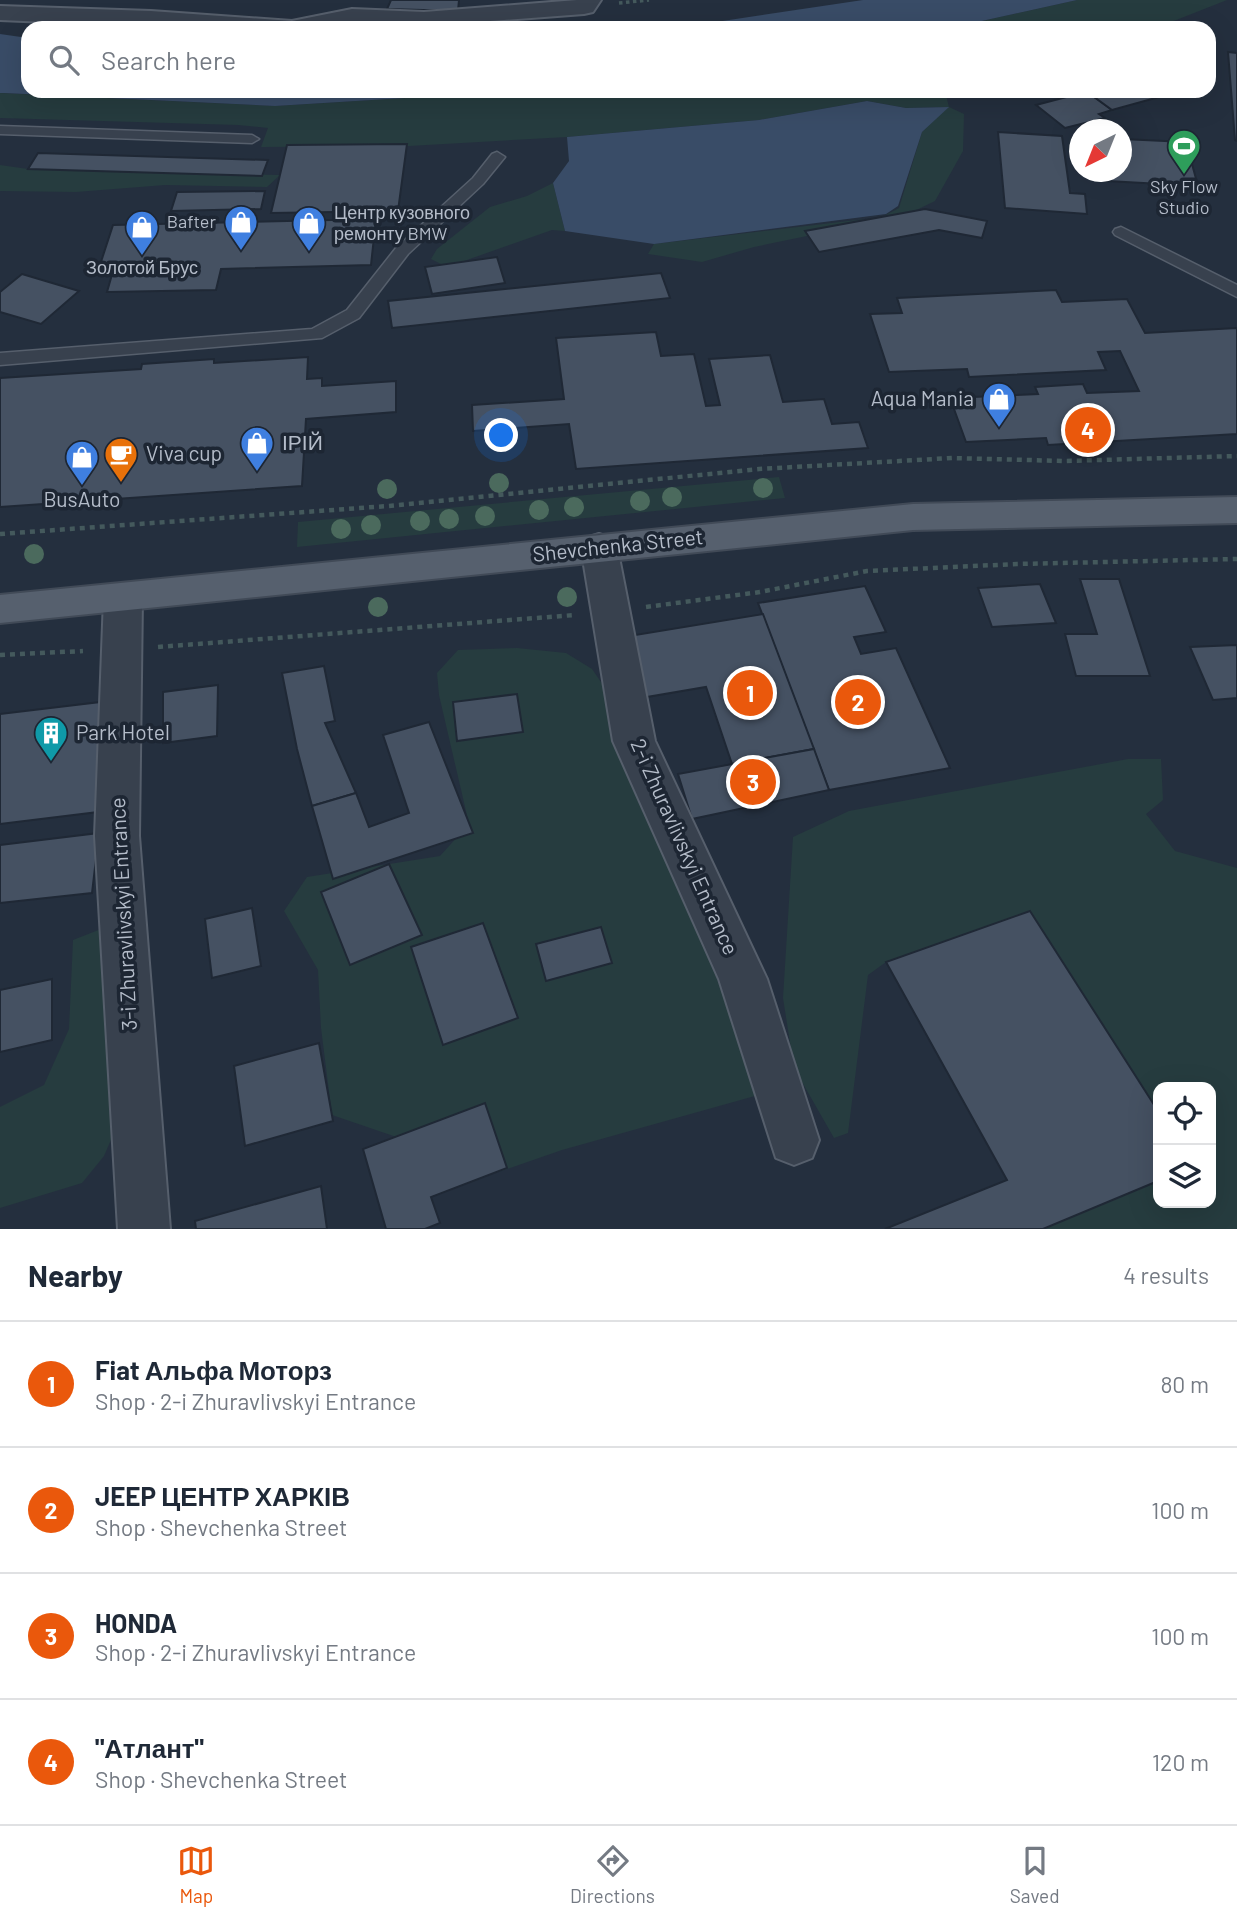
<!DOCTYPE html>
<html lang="en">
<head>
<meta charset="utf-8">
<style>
	body { margin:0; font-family:Barlow,sans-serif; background:#f6f6f7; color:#1f2937 }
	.controls { position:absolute; right:21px; bottom:21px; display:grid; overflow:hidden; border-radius:14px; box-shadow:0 7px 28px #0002 }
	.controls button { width:63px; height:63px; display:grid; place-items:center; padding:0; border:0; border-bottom:2px solid #e0e1e3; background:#fff; color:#1f2937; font:35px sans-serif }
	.compass { position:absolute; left:1069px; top:119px; width:63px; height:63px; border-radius:50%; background:#fff; box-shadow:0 7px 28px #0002; rotate:223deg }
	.you { position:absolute; left:502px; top:436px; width:24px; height:24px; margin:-18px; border:5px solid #fff; border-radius:50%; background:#1a73e8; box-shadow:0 0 0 10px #1a73e833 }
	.badge { display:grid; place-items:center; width:46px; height:46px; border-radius:50%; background:#ea580c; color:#fff; font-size:23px; font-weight:700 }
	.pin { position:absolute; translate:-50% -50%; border:4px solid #fff; box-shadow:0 2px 7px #0006 }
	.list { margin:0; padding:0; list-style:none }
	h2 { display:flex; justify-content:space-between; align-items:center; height:91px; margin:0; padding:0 28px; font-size:30px }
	h2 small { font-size:23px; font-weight:400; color:#747a83 }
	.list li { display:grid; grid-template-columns:46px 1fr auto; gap:21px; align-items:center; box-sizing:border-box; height:126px; padding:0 28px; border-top:2px solid #e0e1e3 }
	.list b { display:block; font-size:26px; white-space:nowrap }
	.list p { margin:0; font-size:23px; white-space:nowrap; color:#747a83 }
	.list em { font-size:23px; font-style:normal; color:#747a83 }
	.icon { flex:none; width:38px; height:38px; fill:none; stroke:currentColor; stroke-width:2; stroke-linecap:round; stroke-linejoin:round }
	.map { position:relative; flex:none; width:1237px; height:1229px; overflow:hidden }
	.search { position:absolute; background:#fff; box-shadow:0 7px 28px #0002; left:21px; right:21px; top:21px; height:77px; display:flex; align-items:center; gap:18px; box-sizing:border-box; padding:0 24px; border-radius:21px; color:#747a83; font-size:26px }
	.sheet { height:595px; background:#fff }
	nav { display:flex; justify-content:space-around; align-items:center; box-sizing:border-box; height:98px; border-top:2px solid #e0e1e3; background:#fff; font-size:19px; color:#747a83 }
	nav a { display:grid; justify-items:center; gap:4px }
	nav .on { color:#ea580c }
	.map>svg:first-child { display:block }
</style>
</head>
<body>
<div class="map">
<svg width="1237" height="1229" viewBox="0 0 1237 1229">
	<rect width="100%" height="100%" fill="#242f3e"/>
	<g fill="#263c3f">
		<polygon points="1077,0 1227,0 1156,28 950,28"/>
		<polygon points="518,91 949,91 946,95 949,107 964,114 963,151 935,201 904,216 754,247 702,262 648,254 654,244 882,217 899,208 922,132 948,107 906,108 867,101 759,120 567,137 409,146 261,147 268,128 238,125 0,118 0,93 275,106"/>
		<polygon points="0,165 28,169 280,175 267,187 165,185 76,192 0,191"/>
		<polygon points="553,183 565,231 552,230 447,267 431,259 437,249 490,207 527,196"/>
		<polygon points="779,477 785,498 297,547 298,522"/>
		<polygon points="517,648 566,653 592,669 618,707 637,799 713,956 762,1094 562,1150 499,1172 332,1115 321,1028 318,970 284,911 307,877 440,856 469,824 439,695 437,673 458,650"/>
		<polygon points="1128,759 1161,759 1163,800 1146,814 1175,851 1237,868 1237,1229 1043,1229 1158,1181 1158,1203 1211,1203 1211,1087 1158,1087 1158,1111 1030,911 886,962 868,975 848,1133 834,1138 794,1068 783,998 793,837 849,811"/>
		<polygon points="101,929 119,1121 104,1156 82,1183 0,1208 0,1107 44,1085 69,1029 73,940"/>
	</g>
	<g fill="#394c67">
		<polygon points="863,0 1077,0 950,28 676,28"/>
		<polygon points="0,34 28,38 28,91 518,91 275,106 4,93 0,93"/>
		<polygon points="867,101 906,108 949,107 922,132 898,206 886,214 654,244 565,231 553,183 569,161 567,137 759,120"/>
	</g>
	<g fill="#455162" stroke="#1f2835" stroke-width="2">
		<polygon points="391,0 459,0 458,11 387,9"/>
		<polygon points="1228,52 1237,53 1237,141 1235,140"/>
		<polygon points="1069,91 1086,91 1112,110 1099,114 1105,118 1065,128 1036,105 1074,95"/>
		<polygon points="1086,91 1181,91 1112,110"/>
		<polygon points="998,132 1062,136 1070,193 1085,194 1087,214 1005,208"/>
		<polygon points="1122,139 1186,142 1198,186 1107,181 1105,172 1122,172"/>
		<polygon points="407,144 398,211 271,213 287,145"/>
		<polygon points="38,153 268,160 262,176 28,169"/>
		<polygon points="265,191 261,209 171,211 177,192"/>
		<polygon points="925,209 987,221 982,238 939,230 819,252 805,231"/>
		<polygon points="376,219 371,265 221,269 216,290 107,292 113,271 98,271 113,225"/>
		<polygon points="497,257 505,283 432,294 425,267"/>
		<polygon points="661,273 670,298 392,328 388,301"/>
		<polygon points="22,274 79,291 41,324 0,312 0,292"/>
		<polygon points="1056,290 1062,302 1127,299 1145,333 1237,328 1237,434 1048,445 1046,438 966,442 950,398 1038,394 1035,387 1083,384 1087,393 1139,391 1120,351 1098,352 1106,370 969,377 967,369 889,372 870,314 902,313 897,298"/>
		<polygon points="656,332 661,356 694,354 706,406 720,405 709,359 770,355 783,402 824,399 832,424 859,422 868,448 576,469 569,424 473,431 472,405 564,399 556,338"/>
		<polygon points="308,357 307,379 322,378 322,386 396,381 396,412 306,419 302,486 0,507 0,378 141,369 142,364 214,359 214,363"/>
		<polygon points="1080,579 1119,579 1150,676 1076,676 1065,634 1097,634"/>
		<polygon points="1040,584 1056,623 992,627 978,588"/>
		<polygon points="865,586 886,632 854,637 861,654 896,648 950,768 829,790 758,603"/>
		<polygon points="763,614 814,749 732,764 706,687 641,698 623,637"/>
		<polygon points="1237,645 1237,698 1213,700 1190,647"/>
		<polygon points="324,666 335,721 325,723 356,793 312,806 297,749 282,673"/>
		<polygon points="218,685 217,736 163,743 163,692"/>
		<polygon points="517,694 523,732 457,741 453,702"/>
		<polygon points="109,701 98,812 0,824 0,714"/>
		<polygon points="429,722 473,833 333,879 312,806 356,793 369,827 409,813 383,735"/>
		<polygon points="814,749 829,790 692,819 678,774"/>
		<polygon points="99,833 92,893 0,903 0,845"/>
		<polygon points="389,864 422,935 350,965 321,892"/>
		<polygon points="252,908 261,966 212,978 205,919"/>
		<polygon points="1030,911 1158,1111 1158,1181 1043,1229 885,1229 1007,1180 886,962"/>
		<polygon points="483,923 518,1018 443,1045 411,947"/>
		<polygon points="601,927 612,963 546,981 536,944"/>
		<polygon points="52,979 52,1040 0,1052 0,990"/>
		<polygon points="319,1043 333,1121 245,1146 234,1066"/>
		<polygon points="485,1103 507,1168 431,1197 440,1223 425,1229 386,1229 363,1149"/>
		<polygon points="321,1186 327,1229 196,1229 195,1221"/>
	</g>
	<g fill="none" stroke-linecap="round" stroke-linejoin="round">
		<defs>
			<g id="service">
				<polygon points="0,126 252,135 259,139 252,143 0,134"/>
				<polygon points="497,152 505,157 483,184 408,254 359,318 322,338 0,365 0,353 312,329 347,310 396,248 473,178 492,154"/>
				<polygon points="1121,227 1237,285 1237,297 1115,235 1113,232 1115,229"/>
			</g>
			<g id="minor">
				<polygon points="577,0 601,0 593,12 584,14 424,26 352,23 329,28 188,28 0,20 0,6 151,11 292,21 352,9 424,12"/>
				<polygon points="599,534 612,538 617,547 655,741 767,979 819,1140 812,1158 794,1165 776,1158 719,979 613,741 581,547 586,538"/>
				<polygon points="123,584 136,588 142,598 139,836 170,1229 118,1229 95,836 104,598 110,588"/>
			</g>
			<polygon id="primary" points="1237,497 1237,523 913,530 0,623 0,595 913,504"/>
		</defs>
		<use href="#service" stroke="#565f6c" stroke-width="3"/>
		<use href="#minor" stroke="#565f6c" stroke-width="4"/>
		<use href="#primary" stroke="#414a57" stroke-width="4"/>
		<polyline stroke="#44595c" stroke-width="3.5" stroke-dasharray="3.5 3.5" stroke-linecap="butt" points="619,3 649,0"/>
		<g stroke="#44595c" stroke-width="4.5" stroke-dasharray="5 5" stroke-linecap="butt">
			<polyline points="0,534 388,506 759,469 952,458 1065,461 1237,456"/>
			<polyline points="646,607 760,592 867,571 1017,564 1237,559"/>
			<polyline points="158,647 575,615"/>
			<polyline points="0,655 83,651"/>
		</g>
		<use href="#service" fill="#38414e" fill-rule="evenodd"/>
		<use href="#minor" fill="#38414e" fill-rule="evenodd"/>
		<use href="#primary" fill="#56606e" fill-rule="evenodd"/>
	</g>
	<g fill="#4b6a5d">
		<circle cx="499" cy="483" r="10"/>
		<circle cx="763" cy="488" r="10"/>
		<circle cx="387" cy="489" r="10"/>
		<circle cx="672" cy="497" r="10"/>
		<circle cx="640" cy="501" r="10"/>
		<circle cx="574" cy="507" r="10"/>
		<circle cx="539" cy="510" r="10"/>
		<circle cx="485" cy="516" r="10"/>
		<circle cx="449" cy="519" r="10"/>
		<circle cx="420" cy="521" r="10"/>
		<circle cx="371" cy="525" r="10"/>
		<circle cx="341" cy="529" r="10"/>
		<circle cx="34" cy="554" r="10"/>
		<circle cx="567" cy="597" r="10"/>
		<circle cx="378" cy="607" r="10"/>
	</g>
	<defs>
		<symbol id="stadium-pin" viewBox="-11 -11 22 30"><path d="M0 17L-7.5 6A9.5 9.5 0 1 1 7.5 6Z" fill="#2e9e5b" stroke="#1d2633"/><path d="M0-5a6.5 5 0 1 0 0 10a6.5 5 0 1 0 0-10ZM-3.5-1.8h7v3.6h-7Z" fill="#fff"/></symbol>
		<symbol id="shop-pin" viewBox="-11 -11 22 30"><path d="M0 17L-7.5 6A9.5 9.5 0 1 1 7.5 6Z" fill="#3f7fe0" stroke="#1d2633"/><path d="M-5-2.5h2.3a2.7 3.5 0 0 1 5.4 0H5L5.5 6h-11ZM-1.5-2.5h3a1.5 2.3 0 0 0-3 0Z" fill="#fff"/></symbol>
		<symbol id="cafe-pin" viewBox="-11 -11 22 30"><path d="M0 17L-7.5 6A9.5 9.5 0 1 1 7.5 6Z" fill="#e8710a" stroke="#1d2633"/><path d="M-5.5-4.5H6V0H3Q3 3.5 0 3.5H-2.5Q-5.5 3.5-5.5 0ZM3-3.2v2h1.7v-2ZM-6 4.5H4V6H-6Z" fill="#fff"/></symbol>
		<symbol id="building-pin" viewBox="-11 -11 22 30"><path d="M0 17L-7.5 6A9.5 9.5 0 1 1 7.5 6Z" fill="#0f9aa8" stroke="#1d2633"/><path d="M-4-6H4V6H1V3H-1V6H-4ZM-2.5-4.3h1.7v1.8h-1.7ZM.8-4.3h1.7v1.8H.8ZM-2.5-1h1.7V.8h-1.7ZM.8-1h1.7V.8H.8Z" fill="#fff"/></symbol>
	</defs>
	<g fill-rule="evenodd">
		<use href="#stadium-pin" x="1165" y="127" width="38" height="52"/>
		<use href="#shop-pin" x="222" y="203" width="38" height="52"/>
		<use href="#shop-pin" x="290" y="204" width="38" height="52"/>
		<use href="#shop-pin" x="123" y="208" width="38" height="52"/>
		<use href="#shop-pin" x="980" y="380" width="38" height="52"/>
		<use href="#shop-pin" x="238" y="424" width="38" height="52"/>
		<use href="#cafe-pin" x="102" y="435" width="38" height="52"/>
		<use href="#shop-pin" x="63" y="438" width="38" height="52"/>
		<use href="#building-pin" x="32" y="714" width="38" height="52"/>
	</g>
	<g text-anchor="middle" stroke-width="7" stroke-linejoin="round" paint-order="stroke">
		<g font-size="18" fill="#b4bcc9" stroke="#1d2633">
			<text x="1184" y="193">Sky Flow<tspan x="1184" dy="21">Studio</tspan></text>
			<text x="334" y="219" text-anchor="start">Центр кузовного<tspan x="334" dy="21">ремонту BMW</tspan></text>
			<text x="216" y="228" text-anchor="end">Bafter</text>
			<text x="142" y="274">Золотой Брус</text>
		</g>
		<g font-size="21" fill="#b4bcc9" stroke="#1d2633" text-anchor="start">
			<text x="974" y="406" text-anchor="end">Aqua Mania</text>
			<text x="282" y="450">ІРІЙ</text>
			<text x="146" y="461">Viva cup</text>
			<text x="82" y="507" text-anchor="middle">BusAuto</text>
			<text x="76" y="740">Park Hotel</text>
		</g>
		<g font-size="21" fill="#b4bcc9" stroke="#1d2633">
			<text transform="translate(618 546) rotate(-6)" y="7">Shevchenka Street</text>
			<text transform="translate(684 847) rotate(66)" y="7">2-i Zhuravlivskyi Entrance</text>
			<text transform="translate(124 914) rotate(-93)" y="7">3-i Zhuravlivskyi Entrance</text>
		</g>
	</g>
</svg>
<div class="controls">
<button><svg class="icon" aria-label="locate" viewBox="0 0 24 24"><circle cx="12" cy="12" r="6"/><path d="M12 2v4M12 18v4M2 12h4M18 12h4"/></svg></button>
<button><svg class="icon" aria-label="layers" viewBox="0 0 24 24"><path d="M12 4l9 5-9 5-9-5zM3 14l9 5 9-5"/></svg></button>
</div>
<svg class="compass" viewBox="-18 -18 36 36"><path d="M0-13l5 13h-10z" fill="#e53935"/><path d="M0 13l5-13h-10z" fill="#747a83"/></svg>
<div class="you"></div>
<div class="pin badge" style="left:750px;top:693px">1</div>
<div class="pin badge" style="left:858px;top:702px">2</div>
<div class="pin badge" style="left:753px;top:782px">3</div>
<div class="pin badge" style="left:1088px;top:430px">4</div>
<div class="search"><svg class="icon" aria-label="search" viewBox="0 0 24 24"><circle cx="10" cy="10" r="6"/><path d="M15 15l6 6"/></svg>Search here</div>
</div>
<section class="sheet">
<h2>Nearby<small>4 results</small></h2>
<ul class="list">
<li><span class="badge">1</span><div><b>Fiat Альфа Моторз</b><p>Shop · 2-i Zhuravlivskyi Entrance</p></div><em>80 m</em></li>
<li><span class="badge">2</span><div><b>JEEP ЦЕНТР ХАРКІВ</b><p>Shop · Shevchenka Street</p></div><em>100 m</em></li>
<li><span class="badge">3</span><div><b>HONDA</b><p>Shop · 2-i Zhuravlivskyi Entrance</p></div><em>100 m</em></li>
<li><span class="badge">4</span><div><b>&quot;Атлант&quot;</b><p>Shop · Shevchenka Street</p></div><em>120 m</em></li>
</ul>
</section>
<nav>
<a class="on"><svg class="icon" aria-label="map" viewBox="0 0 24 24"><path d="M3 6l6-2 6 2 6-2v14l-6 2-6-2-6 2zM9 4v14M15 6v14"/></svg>Map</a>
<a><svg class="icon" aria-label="directions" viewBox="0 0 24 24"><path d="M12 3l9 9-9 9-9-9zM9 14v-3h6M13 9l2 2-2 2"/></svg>Directions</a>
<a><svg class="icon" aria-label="saved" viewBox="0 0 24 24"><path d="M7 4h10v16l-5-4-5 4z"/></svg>Saved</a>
</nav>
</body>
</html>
